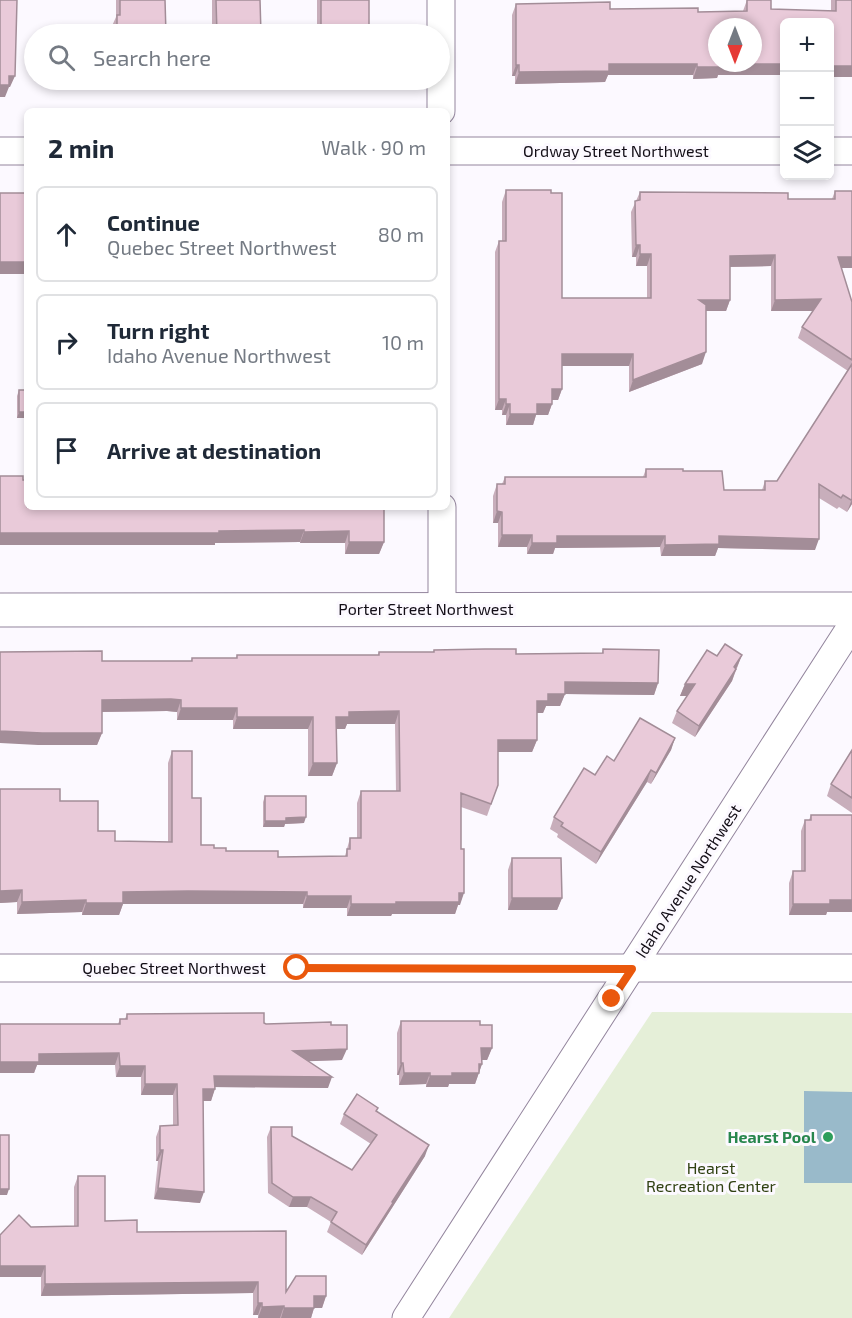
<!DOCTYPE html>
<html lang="en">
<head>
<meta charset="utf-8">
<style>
	body { margin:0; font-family:"Exo 2",sans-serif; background:#f6f6f7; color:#1f2937 }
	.controls { position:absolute; right:18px; top:18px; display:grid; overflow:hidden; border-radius:9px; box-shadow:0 3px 9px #0003 }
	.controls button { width:54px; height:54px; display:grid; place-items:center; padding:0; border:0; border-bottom:2px solid #e0e1e3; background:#fff; color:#1f2937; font:30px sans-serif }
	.compass { position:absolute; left:708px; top:18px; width:54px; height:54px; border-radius:50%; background:#fff; box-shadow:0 3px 9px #0003; rotate:180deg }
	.stop { position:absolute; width:18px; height:18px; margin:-14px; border:4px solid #ea580c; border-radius:50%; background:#fff }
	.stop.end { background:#ea580c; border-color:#fff; box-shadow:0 2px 6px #0008 }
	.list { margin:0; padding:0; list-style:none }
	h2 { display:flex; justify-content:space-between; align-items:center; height:78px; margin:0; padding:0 24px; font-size:26px }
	h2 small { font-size:20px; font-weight:400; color:#747a83 }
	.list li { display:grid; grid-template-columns:39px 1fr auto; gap:18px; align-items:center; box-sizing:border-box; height:96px; margin:0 12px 12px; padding:0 12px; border:2px solid #e0e1e3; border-radius:9px }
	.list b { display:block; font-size:22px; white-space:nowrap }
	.list p { margin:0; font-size:20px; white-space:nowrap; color:#747a83 }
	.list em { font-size:20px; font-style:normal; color:#747a83 }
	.icon { flex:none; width:33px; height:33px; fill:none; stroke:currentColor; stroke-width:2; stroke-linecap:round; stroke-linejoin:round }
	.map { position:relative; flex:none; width:852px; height:1318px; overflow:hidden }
	.search { position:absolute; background:#fff; box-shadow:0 3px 9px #0003; left:24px; top:24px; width:426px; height:66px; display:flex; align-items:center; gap:15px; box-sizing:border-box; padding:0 21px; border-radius:33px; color:#747a83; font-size:22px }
	.panel { position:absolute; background:#fff; box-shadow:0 3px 9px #0003; left:24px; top:108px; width:426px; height:402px; border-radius:9px }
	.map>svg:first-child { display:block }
</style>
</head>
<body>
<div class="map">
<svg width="852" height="1318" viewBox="0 0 852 1318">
	<rect width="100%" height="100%" fill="#fcf9ff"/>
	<polygon fill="#e5efd8" points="652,1012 852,1013 852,1318 449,1318"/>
	<polygon fill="#99baca" points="804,1091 852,1092 852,1183 804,1183"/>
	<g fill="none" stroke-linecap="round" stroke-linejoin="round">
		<defs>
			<g id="street">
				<polyline points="441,111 441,0"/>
				<polyline points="0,151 27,151"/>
				<polyline points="447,151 784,151"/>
				<polyline points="830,151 852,151"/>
				<polyline points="442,507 442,609"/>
				<polyline points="0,968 852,968"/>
				<polyline points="406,1318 852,625"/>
			</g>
			<polyline id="secondary" points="0,610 852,609"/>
		</defs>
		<use href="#street" stroke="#93859d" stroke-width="29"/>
		<use href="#secondary" stroke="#93859d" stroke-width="35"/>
		<use href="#street" stroke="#fff" stroke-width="27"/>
		<use href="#secondary" stroke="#fff" stroke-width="33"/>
	</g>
	<g fill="#c8aebb">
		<polygon points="116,0 165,0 166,34 112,34 112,26 116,17"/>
		<polygon points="212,0 260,0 261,34 212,34"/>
		<rect x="317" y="0" width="52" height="34"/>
		<polygon points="747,0 771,9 831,11 831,0 852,0 852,77 830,77 830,22 784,75 718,75 717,78 693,79 693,75 608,75 605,82 515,84 515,76 512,76 512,15 516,4 610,9 698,12 743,11"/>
		<polygon points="297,80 367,80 364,87 298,87"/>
		<polygon points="506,190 562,298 647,298 647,266 636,266 636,257 632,257 631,212 640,192 788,199 832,199 835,191 852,268 841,268 852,302 852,504 847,512 839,507 837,509 819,498 815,550 718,548 715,556 661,556 660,547 555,548 553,554 527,554 527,547 498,547 498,523 493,523 493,496 497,484 502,484 505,477 643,477 646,469 683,471 724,490 762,490 765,481 777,481 848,371 798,338 802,327 813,311 771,311 771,266 730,267 730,300 726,311 706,311 702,364 629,392 629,366 562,366 562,389 558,400 552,400 552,404 548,415 536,415 533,425 506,425 506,415 502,415 502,410 495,410 495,252 499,241 502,241 502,202"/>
		<polygon points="19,390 27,418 17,418 17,396"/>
		<polygon points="23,480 384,507 384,542 379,554 345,554 345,543 300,543 300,542 215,543 215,545"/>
		<polygon points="603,649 658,683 654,695 565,694 560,706 546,706 543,713 537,713 537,740 532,752 498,752 498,785 487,816 461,807 460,905 458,905 455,914 392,914 391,916 347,916 347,908 303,908 303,904 183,903 123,904 119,915 82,915 82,912 17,914 17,902 0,903 60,801 98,831 115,841 168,842 168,763 172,751 192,798 201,845 226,851 278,857 345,856 350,838 357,838 357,803 361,791 396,791 395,724 347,724 345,729 336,729 337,763 332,776 308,776 308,729 233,729 233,720 177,720 177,712 167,711 102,712 102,733 97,745 38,745 102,661 191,661 192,658 236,658 237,655 378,655 379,652 433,652 434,650 516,654 602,653"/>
		<polygon points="742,655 732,681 695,737 672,723 677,711 687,696 680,696 685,684 717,656"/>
		<polygon points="675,738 671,750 651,784 647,782 596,864 557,837 558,834 550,829 554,817 595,775 614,761"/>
		<polygon points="852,750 852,813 827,796 831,784"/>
		<polygon points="265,796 304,823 285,824 284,827 263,827 263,802"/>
		<polygon points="811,815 852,912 827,912 826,915 789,915 789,883 793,871 801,871 801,831 805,820 809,820"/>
		<polygon points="512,858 562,898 557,910 508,910 508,870"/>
		<polygon points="127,1014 264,1023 266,1024 331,1025 342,1060 309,1061 328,1088 215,1087 211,1101 203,1101 200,1203 154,1199 158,1161 156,1161 156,1137 160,1126 173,1125 173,1095 141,1095 141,1077 116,1077 115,1065 37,1065 34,1073 0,1073 118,1024 120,1019 125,1019"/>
		<polygon points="401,1021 480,1025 492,1048 487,1060 482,1060 482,1064 475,1084 449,1084 448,1087 426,1087 426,1084 399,1085 399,1075 397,1075 397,1033"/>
		<polygon points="377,1111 425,1156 362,1255 327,1232 331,1222 307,1207 289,1207 268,1193 267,1137 271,1127 292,1136 352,1170 371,1144 340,1124 344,1114"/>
		<polygon points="78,1176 105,1221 137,1232 286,1292 326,1296 322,1308 314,1308 311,1318 258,1318 258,1315 253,1315 253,1293 41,1296 41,1277 0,1277 74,1226 74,1187"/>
	</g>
	<g fill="#a38d98">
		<polygon points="609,64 697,64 693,75 608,75 605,82 515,84 519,72"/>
		<polygon points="720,64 784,64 784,75 718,75 717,78 693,79 697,67"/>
		<polygon points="516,65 519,65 515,76 512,76"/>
		<rect x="830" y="66" width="22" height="11"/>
		<polygon points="9,76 15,76 10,87 9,87 5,97 0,97 0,85"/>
		<polygon points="300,80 367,80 364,87 298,87"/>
		<polygon points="636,245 640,245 636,257 632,257"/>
		<polygon points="640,254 651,254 647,266 636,266"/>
		<polygon points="775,255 771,266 726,267 730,256"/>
		<polygon points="838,257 852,257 852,268 834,268"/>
		<rect x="0" y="262" width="27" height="12"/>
		<polygon points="821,299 817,311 771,311 775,300"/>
		<polygon points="699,300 730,300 726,311 695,311"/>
		<polygon points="706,352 702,364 629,392 633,380"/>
		<polygon points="562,354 633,354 629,366 558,366"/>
		<polygon points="552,389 562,389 558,400 548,400"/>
		<polygon points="499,399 506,399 502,410 495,410"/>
		<polygon points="506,404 510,404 506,415 502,415"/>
		<polygon points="537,404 552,404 548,415 536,415 533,425 506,425 510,414"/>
		<polygon points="19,412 27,412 27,418 17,418"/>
		<polygon points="852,499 852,504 847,512"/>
		<polygon points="497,511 502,512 498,523 493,523"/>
		<polygon points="304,530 300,542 215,543 215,545 0,545 0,533"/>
		<polygon points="349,531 345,543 300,543 304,532"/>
		<polygon points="502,535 532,535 527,547 498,547"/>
		<polygon points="557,536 665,536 660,547 555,548 553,554 527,554 532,543"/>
		<polygon points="719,536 819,539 815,550 718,548 715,556 661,556 665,545"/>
		<polygon points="349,542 384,542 379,554 345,554"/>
		<polygon points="742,655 737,667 729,679 734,667"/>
		<polygon points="736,669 732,681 695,737 699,726"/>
		<polygon points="565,682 658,683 654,695 565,694 560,706 546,706 543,713 532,713 537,701"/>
		<polygon points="685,684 695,684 690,696 680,696"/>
		<polygon points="171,699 181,700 177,712 167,711 97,712 102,700"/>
		<polygon points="181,708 237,708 233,720 177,720"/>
		<polygon points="399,711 395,724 347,724 345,729 331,729 336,717 349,712"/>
		<polygon points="237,717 313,717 308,729 233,729"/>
		<polygon points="0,731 102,733 97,745 38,745 0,743"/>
		<polygon points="675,738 671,750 651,784 656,773"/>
		<polygon points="498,740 537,740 532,752 494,752"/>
		<polygon points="313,763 337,763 332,776 308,776"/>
		<polygon points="651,770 647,782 596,864 601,852"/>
		<polygon points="306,817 304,823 285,824 284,827 263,827 265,821 286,818"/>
		<polygon points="22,890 17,902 0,903 0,891"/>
		<polygon points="188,891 307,892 303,904 123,904 119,915 82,915 86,903 123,892"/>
		<polygon points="459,893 464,893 460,905 458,905 455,914 392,914 391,916 347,916 351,904 396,902"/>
		<polygon points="307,896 351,896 347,908 303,908"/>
		<polygon points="512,898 562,898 557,910 508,910"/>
		<polygon points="86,900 82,912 17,914 22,902"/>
		<polygon points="830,900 852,900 852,912 827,912 826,915 789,915 793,904"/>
		<polygon points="481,1048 492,1048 487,1060 477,1060"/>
		<polygon points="347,1049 342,1060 289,1062 293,1051"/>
		<polygon points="119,1053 115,1065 37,1065 34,1073 0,1073 0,1062 39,1054"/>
		<polygon points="401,1063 403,1063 399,1075 397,1075"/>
		<polygon points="479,1064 482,1064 475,1084 449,1084 448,1087 426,1087 430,1076 452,1073"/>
		<polygon points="120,1066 145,1066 141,1077 116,1077"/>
		<polygon points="404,1073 430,1073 426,1084 399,1085"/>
		<polygon points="214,1076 332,1077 328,1088 210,1087"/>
		<polygon points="145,1084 177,1084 173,1095 141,1095"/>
		<polygon points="203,1089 215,1089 211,1101 199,1101"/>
		<polygon points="429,1145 425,1156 362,1255 366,1245 392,1202"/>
		<polygon points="160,1150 163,1150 158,1161 156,1161"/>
		<polygon points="158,1188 204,1192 200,1203 154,1199"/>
		<polygon points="0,1189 9,1189 7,1195 0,1195"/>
		<polygon points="293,1197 311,1197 307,1207 289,1207"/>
		<polygon points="0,1266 45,1266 41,1277 0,1277"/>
		<polygon points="258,1282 253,1293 41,1296 45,1284"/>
		<polygon points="314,1296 326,1296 322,1308 310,1308"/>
		<polygon points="258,1303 262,1303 258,1315 253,1315"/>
		<polygon points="284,1306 280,1318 258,1318 262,1307"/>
		<polygon points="284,1308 314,1308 311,1318 281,1318"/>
	</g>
	<g fill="#e9cad9" stroke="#a38d98" stroke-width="1.5" fill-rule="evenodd">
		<polygon points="0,0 17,0 15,76 9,76 9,85 0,85"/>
		<polygon points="120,0 165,0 166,34 117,34 117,15 120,15"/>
		<polygon points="216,0 260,0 261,34 217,34"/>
		<rect x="321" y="0" width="48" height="34"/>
		<path d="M747,0H771V9L836,11V0H852V66H830V22H784V64H720L721,67H697V64H609V71L519,72V65H516V4L610,2V9L698,8V12L747,11ZM717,27H753V63H717Z"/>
		<polygon points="506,190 551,190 551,193 562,193 562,298 651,298 651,254 640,254 640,245 636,245 635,201 640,200 640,192 788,193 788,199 835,199 835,191 852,191 852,257 838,257 852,302 852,360 802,327 821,299 775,300 775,255 730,256 730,300 699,300 706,305 706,352 633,380 633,354 562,354 562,389 552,389 552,404 537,404 537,414 510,414 510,404 506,404 506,399 499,399 499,241 506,241"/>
		<rect x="0" y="193" width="27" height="69"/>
		<polygon points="852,364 852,499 851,500 843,495 841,498 819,484 819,539 719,536 719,544 665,545 665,536 557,536 557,543 532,543 532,535 502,535 502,512 497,511 497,484 505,484 505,477 646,477 646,469 683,469 683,471 722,471 724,490 765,490 765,481 777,481"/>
		<rect x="19" y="390" width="8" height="22"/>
		<polygon points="0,476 23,476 23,480 27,480 27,507 384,507 384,542 349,542 349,531 304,532 304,530 219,531 219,533 0,533"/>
		<polygon points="725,644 742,655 734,667 736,669 699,726 677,711 695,684 685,684 707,650 717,656"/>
		<polygon points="485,649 516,649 516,654 603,653 603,649 659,650 658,683 565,682 565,694 548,694 548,701 537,701 537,740 498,740 498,785 491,804 461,793 461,849 464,849 464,893 459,893 459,902 396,902 396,904 351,904 351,896 307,896 307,892 188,891 123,892 123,903 86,903 86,900 22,902 22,890 0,891 0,789 60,789 60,801 98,801 98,831 115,831 115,841 172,842 172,751 192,751 192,798 201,798 201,845 214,845 214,848 226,848 226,851 278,851 278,857 347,856 347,849 350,849 350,838 361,838 361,791 400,791 399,711 349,712 349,717 336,717 337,763 313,763 313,717 237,717 237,708 181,708 181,700 171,699 102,700 102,733 42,733 0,731 0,652 102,651 102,661 192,661 192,658 237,658 237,655 379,655 379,652 434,652 434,650"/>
		<polygon points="640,718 675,738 656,773 651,770 601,852 561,826 563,823 554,817 584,768 595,775 607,756 614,761"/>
		<polygon points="852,750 852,798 831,784"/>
		<polygon points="265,796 306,796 306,817 286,818 286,821 265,821"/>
		<polygon points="811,815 852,815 852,900 830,900 830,904 793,904 793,871 805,871 805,820 811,820"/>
		<polygon points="512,858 561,858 562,898 512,898"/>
		<polygon points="264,1013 264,1023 266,1024 331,1022 331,1025 347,1025 347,1049 293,1051 332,1077 214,1076 215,1089 203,1089 204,1192 158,1188 163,1150 160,1150 160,1126 178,1125 177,1084 145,1084 145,1066 120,1066 119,1053 39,1054 39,1062 0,1062 0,1024 120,1024 120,1019 127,1019 127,1014"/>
		<polygon points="401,1021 480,1021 480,1025 492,1025 492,1048 481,1048 482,1064 479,1064 479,1073 452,1073 452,1076 430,1076 430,1073 404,1073 403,1063 401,1063"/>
		<polygon points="357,1094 378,1108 376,1111 429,1145 392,1202 393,1203 366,1245 331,1222 337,1212 311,1197 293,1197 272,1183 271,1127 292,1127 292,1136 352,1170 377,1135 344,1114"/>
		<rect x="0" y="1135" width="9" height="54"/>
		<polygon points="78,1176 105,1176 105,1221 137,1220 137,1232 286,1231 286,1292 296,1276 326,1276 326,1296 314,1296 314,1308 284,1308 284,1306 262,1307 262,1303 258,1303 258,1282 45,1284 45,1266 0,1266 0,1235 19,1215 31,1227 78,1226"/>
	</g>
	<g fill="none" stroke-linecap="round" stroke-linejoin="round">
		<polyline stroke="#ea580c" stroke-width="8" points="297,968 632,969 612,999"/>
	</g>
	<circle fill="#2e9e5b" stroke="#fcf9ff" stroke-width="2" cx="828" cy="1137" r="6"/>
	<g text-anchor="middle" stroke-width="6" stroke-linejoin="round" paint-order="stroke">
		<g font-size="16" fill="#130e17" stroke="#fcf9ff">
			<text x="616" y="157">Ordway Street Northwest</text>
			<text x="426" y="615">Porter Street Northwest</text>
			<text transform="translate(688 881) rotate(-57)" y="6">Idaho Avenue Northwest</text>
			<text x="174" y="974">Quebec Street Northwest</text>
		</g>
		<g font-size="16" font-weight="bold" fill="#27864d" stroke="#fcf9ff" text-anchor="end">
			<text x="816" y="1143">Hearst Pool</text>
		</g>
		<g font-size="16" fill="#304112" stroke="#fcf9ff">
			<text x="711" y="1174">Hearst<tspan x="711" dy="18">Recreation Center</tspan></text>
		</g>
	</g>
</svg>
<div class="controls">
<button>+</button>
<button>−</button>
<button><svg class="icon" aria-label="layers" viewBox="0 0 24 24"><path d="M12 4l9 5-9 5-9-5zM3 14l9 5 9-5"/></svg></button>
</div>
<svg class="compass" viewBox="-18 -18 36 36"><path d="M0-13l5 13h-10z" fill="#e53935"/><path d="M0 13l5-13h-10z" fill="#747a83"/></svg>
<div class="stop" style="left:297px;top:968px"></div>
<div class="stop end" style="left:612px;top:999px"></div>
<div class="search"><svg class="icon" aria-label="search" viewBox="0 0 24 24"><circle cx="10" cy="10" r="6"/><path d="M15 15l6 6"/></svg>Search here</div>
<section class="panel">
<h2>2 min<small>Walk · 90 m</small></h2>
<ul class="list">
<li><svg class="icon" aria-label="ahead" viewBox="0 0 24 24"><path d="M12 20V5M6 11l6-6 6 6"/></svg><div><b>Continue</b><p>Quebec Street Northwest</p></div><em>80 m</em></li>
<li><svg class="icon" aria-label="right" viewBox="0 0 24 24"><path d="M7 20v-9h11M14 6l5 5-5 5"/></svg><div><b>Turn right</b><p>Idaho Avenue Northwest</p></div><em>10 m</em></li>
<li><svg class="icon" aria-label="arrive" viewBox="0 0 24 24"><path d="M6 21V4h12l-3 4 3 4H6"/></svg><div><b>Arrive at destination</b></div></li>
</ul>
</section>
</div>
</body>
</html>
